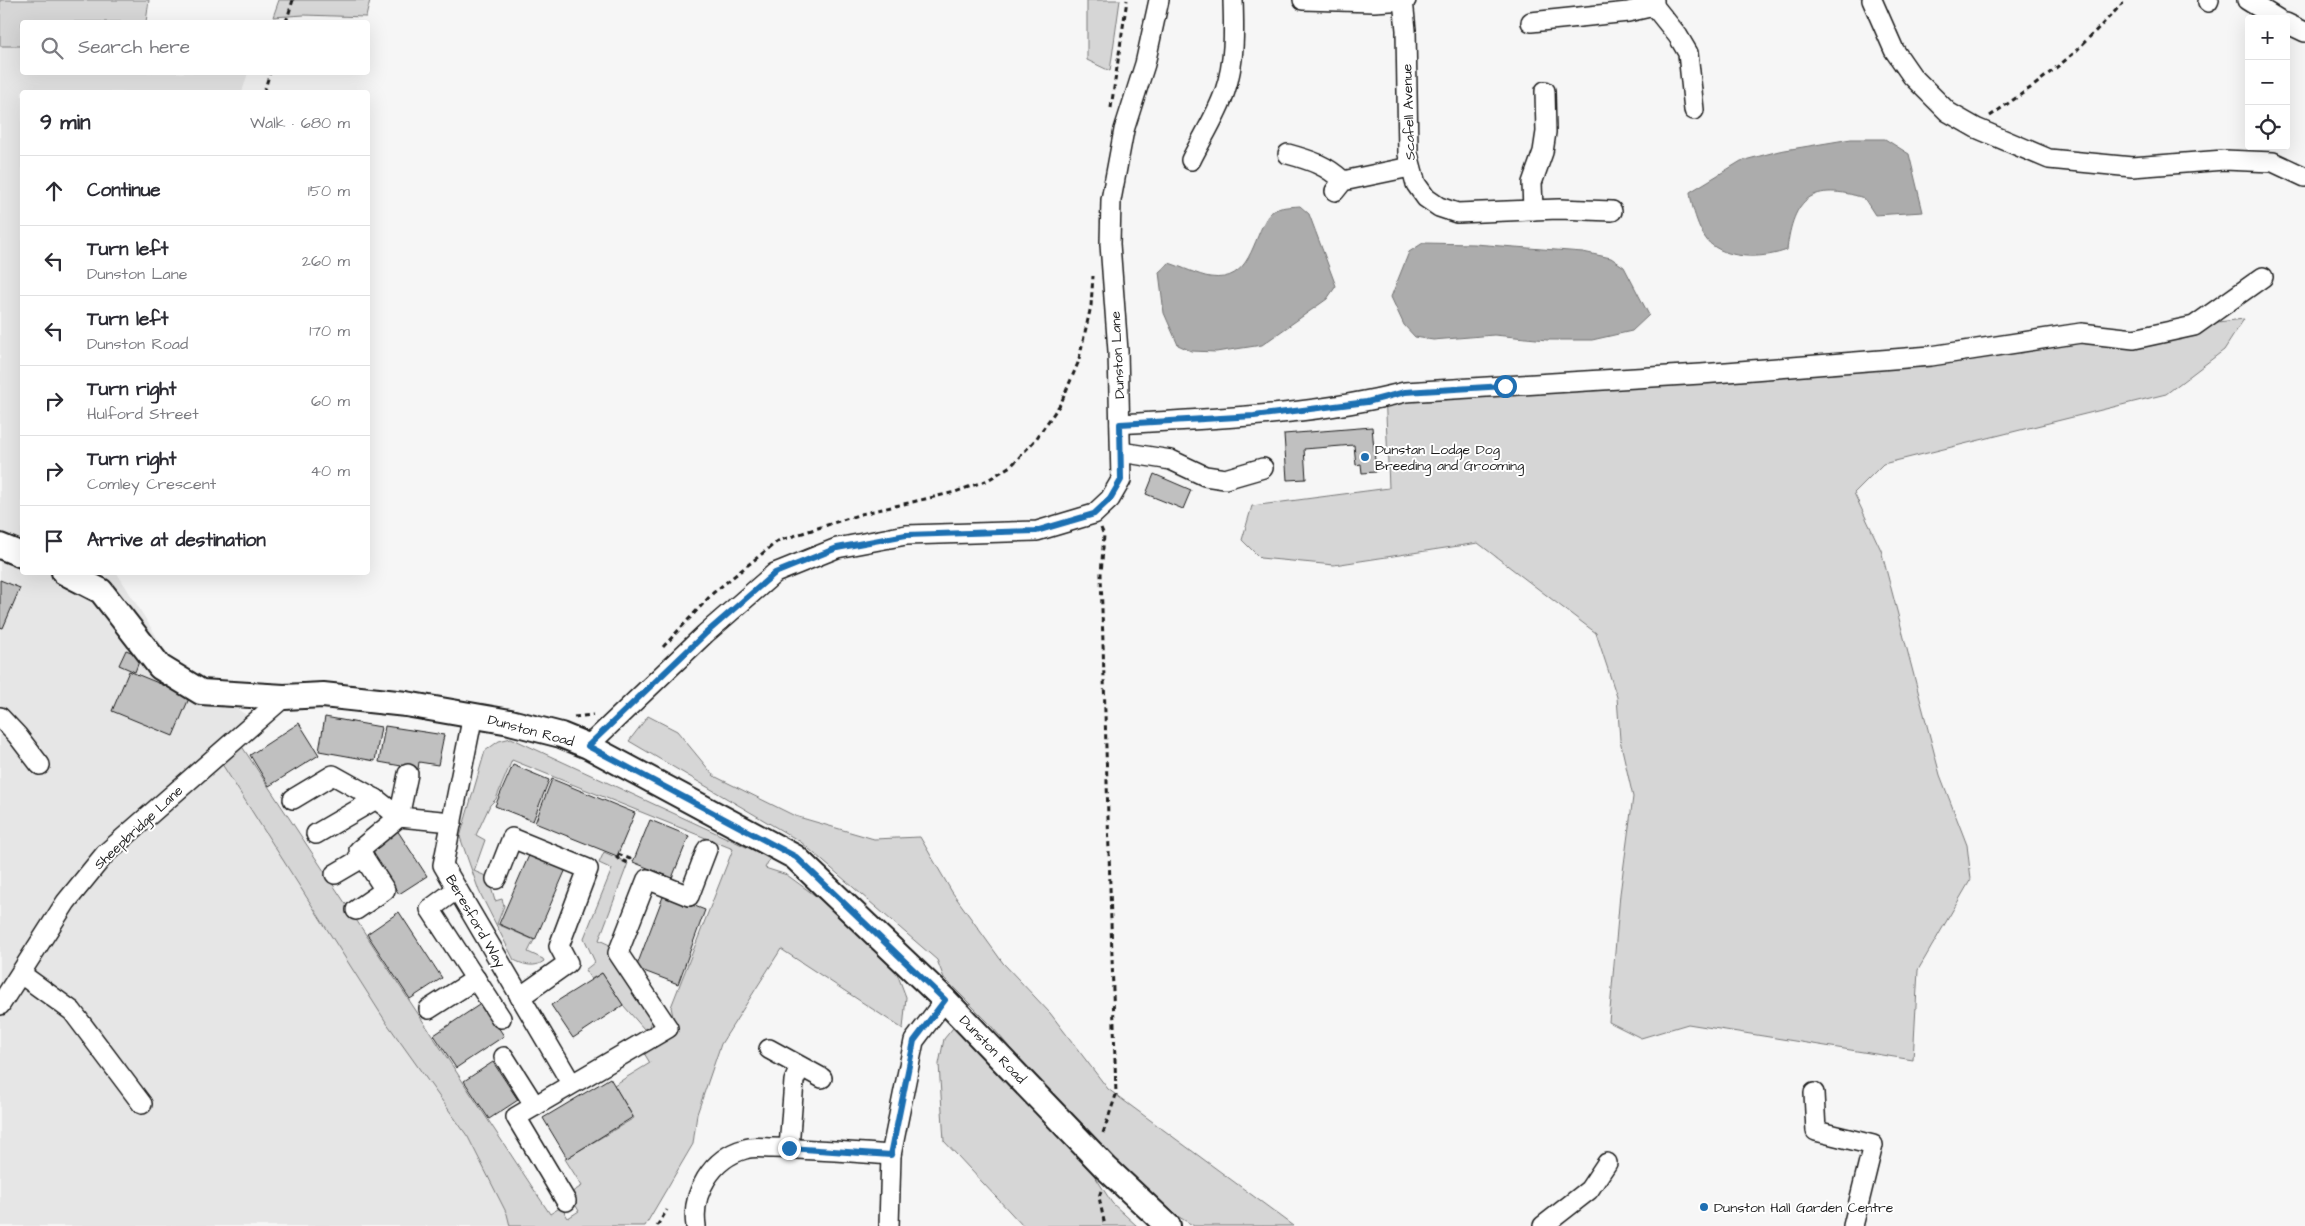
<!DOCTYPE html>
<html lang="en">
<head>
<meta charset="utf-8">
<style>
	body { margin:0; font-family:"Architects Daughter",sans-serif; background:#f7f7f7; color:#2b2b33 }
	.controls { position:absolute; right:15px; top:15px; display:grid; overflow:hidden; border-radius:5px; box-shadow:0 5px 20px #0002 }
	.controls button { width:45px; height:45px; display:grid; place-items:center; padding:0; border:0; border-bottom:1px solid #e1e1e2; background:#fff; color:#2b2b33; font:25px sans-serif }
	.stop { position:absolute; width:15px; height:15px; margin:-11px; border:4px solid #1f6fb2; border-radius:50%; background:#fff }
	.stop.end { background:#1f6fb2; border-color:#fff; box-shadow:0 1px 5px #0008 }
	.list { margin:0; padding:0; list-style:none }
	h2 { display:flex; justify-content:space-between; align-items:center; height:65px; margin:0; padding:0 20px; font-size:21px }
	h2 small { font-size:16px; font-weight:400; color:#7c7c81 }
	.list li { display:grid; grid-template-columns:32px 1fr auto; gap:15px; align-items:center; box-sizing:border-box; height:70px; padding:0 20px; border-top:1px solid #e1e1e2 }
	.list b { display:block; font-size:19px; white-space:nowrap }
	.list p { margin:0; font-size:16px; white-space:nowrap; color:#7c7c81 }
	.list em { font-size:16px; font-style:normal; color:#7c7c81 }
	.icon { flex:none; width:28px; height:28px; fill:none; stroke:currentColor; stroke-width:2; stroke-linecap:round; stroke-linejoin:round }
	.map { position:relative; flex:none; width:2305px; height:1226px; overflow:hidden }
	.search { position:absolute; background:#fff; box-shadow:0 5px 20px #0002; left:20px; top:20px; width:350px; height:55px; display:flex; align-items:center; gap:12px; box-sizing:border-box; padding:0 18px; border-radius:5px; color:#7c7c81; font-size:19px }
	.panel { position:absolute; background:#fff; box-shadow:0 5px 20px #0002; left:20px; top:90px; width:350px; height:485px; border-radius:5px }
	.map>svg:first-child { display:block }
</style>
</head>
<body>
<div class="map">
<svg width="2305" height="1226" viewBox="0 0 2305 1226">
	<rect width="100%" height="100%" fill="#f6f6f6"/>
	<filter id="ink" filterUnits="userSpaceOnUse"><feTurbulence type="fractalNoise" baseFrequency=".02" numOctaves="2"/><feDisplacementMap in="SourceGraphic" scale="10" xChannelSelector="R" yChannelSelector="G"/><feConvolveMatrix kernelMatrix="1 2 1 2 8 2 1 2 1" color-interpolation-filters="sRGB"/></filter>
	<g filter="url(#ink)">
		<polygon fill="#e6e6e6" points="0,46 22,46 22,72 248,73 242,92 22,92 22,572 117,573 178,671 248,716 220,761 468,1137 507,1214 510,1226 0,1226"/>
		<g fill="#d6d6d6" stroke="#797979">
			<polygon points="0,0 149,0 146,22 22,22 22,46 0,46"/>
			<polygon points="279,0 370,0 366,17 304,15 273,17"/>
			<polygon points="1087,0 1120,0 1110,71 1087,60"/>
			<polygon points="2244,319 2224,350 2166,394 1883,464 1854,493 1881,550 1940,775 1967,845 1971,879 1918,970 1913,1060 1688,1024 1641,1038 1609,1022 1620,894 1633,797 1620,740 1617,697 1596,633 1478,543 1334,565 1260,558 1242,540 1252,506 1389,488 1385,390 1762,374"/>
			<polygon points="648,716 677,731 714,776 795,816 874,839 920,837 952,892 1003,963 1050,1013 1108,1089 1294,1226 1194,1226 1169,1211 1097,1150 987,1021 944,978 937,960 801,842 629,741"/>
			<path d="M511,738L770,858L765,868L787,875L839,913L895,968L906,997L903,1029L781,949L721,1044L697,1114L693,1144L645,1226H510L507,1214L468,1137L386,1022L220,761L241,745L550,1214L561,1207L568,1218L579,1211L569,1194L582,1186L565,1159L634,1118L614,1085L650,1063L644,1053L674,1021L671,1007L733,849L512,760L496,799L490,805L476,835L485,840L474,871L488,877L495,901L502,899L504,906L497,924L534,940L528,952L543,959L544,961C535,968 524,965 514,960L479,891L460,837L485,751L499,741Z"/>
			<polygon points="604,852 628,863 599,940 612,946 652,1018 649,1027 644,1029 623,1005 602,973 591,979 585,970 595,962 584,938 612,869 599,863"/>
			<polygon points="953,1028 972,1037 1073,1142 1112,1203 1137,1226 1023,1226 944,1141 939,1064 944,1039"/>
		</g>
		<g fill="#acacac" stroke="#727272">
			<path d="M1851,139H1885L1909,154L1923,212L1875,215L1864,198C1813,182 1793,197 1787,250C1766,258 1732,260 1712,245C1700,237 1691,205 1690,192L1741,161L1779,151Z"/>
			<path d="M1300,206L1309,214L1336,286L1327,299L1262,345L1216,352L1191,351L1178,345L1164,313L1159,272L1169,263C1182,267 1198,275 1210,277C1251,283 1252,239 1268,216C1275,206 1289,207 1300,206Z"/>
			<polygon points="1423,243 1474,244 1583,252 1611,258 1624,267 1649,315 1632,331 1592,340 1547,340 1494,335 1433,340 1415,337 1404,325 1391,297 1409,252"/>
		</g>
		<g fill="#c0c0c0" stroke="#1c1c1c">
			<polygon points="1372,427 1376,472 1362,473 1361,464 1356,465 1354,445 1304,449 1306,479 1287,480 1284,434"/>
			<polygon points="1154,474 1191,490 1183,509 1146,494"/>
			<polygon points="0,580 20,588 3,628 0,627"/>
			<polygon points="126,650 141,656 135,672 119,665"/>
			<polygon points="129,671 190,696 173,736 112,711"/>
			<polygon points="325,717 381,727 375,761 319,751"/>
			<polygon points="299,723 319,755 269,786 250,755"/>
			<polygon points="385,726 444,735 438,765 419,762 418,769 379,762"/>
			<polygon points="513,765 549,780 533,821 495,806"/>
			<polygon points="552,779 635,813 617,856 535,823"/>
			<polygon points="650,820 689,836 672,878 633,862"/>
			<polygon points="397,830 427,876 399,894 369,848"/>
			<polygon points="530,853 566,869 535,940 499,924"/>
			<polygon points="664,894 705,910 678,984 636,968"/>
			<polygon points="399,912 442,978 410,999 367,934"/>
			<polygon points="602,973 623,1005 573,1038 551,1005"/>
			<polygon points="482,1003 504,1036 456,1068 434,1035"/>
			<polygon points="493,1062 518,1100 489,1119 464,1081"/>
			<polygon points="610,1078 633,1117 567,1158 543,1118"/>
		</g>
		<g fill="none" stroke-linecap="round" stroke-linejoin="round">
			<defs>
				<g id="minor">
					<polyline points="1303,0 1374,2 1406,0"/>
					<polyline points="1403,0 1406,30 1408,154 1416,184 1426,198 1439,207 1457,213 1559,209 1612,211"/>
					<polyline points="1872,0 1894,50 1912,76 1948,112 1976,128 2049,159 2132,167 2224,160 2273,162 2305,177"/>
					<polyline points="2247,0 2278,19"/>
					<polyline points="2208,2 2209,0"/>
					<polyline points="1654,6 1678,36 1688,53 1694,110"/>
					<polyline points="1531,22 1628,12 1654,6 1654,0"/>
					<polyline points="2286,23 2305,32"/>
					<path d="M1288,154C1310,160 1326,165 1343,181"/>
					<path d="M1191,160C1202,138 1217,115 1225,91C1235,62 1234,30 1233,0"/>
					<polyline points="1335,191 1343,181 1410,167"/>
					<polyline points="1533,210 1532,183 1543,152 1546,132 1545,91"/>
					<path d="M1120,424C1215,418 1312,416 1405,392L1701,374L1931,356L2081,333L2134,339L2194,326L2263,277"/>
					<polyline points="1121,452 1171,460 1205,476 1225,479 1263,468"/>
					<polyline points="473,715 443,865 571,1083"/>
					<polyline points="0,717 17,735 40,765"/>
					<polyline points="588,746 705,634 775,573 837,548 906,535 1037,531 1094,514 1110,499 1121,480 1118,351 1110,244 1111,200 1124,130 1145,64 1159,0"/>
					<polyline points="293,799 333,775 376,799"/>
					<polyline points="316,834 376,799 399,817 408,774"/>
					<polyline points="335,874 364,857"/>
					<polyline points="496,879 512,838 588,869 559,946 568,963 520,997"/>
					<polyline points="457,889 430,909 501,1018"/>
					<polyline points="356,910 385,890 359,850 399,817 452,822"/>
					<polyline points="21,974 72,1011 142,1104"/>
					<polyline points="0,1005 66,902 105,854 284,697"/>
					<polyline points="429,1009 476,979"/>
					<polyline points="769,1049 822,1078"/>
					<polyline points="504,1057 535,1106"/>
					<polyline points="1814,1093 1816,1131 1873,1145 1853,1226"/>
					<polyline points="789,1148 794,1081 800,1067"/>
					<polyline points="566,1201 516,1117 668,1028 618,953 647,879 689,896 707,849"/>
					<path d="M696,1226C691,1193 712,1158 745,1149C753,1146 764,1148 772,1148C812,1149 851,1152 891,1155"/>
					<polyline points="889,1226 891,1155 914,1041 945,1000"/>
					<polyline points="1543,1226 1589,1190 1607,1163"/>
				</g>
				<g id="major">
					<polyline points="0,546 22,555"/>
					<polyline points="64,572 101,591 160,667 201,692 284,697 323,695 406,704 510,722 561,735 588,746 795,857 945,1000 1106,1168 1168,1226"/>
				</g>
			</defs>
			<use href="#minor" stroke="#1c1c1c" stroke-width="22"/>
			<use href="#major" stroke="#1c1c1c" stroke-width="28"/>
			<g stroke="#1c1c1c" stroke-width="3" stroke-dasharray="5 4" stroke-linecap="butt">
				<polyline points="286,22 293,0"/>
				<polyline points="264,92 270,72"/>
				<polyline points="1111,108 1127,0"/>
				<polyline points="1990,116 2036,84 2073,54 2126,0"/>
				<polyline points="1101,528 1104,535 1101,574 1116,1095 1102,1136"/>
				<polyline points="663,647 713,593 778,541 861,514 955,492 988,480 1012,465 1036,439 1061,403 1078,363 1091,306 1093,276"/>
				<polyline points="574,717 593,715"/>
				<polygon points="618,854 630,859 628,863 617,858"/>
				<polyline points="1101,1191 1099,1197 1105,1226"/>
				<polyline points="657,1226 667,1210"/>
			</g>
			<use href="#minor" stroke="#fff" stroke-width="19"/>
			<use href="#major" stroke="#fff" stroke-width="24"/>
		</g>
	</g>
	<g fill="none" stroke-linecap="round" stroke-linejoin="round" filter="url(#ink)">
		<polyline stroke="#1f6fb2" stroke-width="6" points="789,1148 891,1155 914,1041 945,1000 796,857 588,746 705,634 775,573 837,548 906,535 1036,531 1094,514 1110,499 1121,480 1120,424 1254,416 1367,402 1405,392 1505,386"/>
	</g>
	<g fill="#1f6fb2" stroke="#fff" stroke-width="2">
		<circle cx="1365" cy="457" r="5"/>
		<circle cx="1704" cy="1207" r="5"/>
	</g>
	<g text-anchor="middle" stroke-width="4" stroke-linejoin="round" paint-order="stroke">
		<g font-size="14" fill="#1c1c1c" stroke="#fff">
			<text transform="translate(1408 112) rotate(-92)" y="5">Scafell Avenue</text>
			<text transform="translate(1117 355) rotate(-93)" y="5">Dunston Lane</text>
			<text transform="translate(531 730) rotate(15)" y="5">Dunston Road</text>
			<text transform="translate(138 827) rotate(-43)" y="5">Sheepbridge Lane</text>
			<text transform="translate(476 921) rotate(60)" y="5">Beresford Way</text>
			<text transform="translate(993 1049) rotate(46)" y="5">Dunston Road</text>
		</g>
		<g font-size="14" fill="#1c1c1c" stroke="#fff" text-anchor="start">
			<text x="1375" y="454">Dunstan Lodge Dog<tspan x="1375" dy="16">Breeding and Grooming</tspan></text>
			<text x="1714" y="1212">Dunston Hall Garden Centre</text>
		</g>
	</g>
</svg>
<div class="controls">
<button>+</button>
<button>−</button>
<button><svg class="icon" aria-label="locate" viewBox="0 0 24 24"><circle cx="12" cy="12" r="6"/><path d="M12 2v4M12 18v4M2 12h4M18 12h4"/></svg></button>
</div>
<div class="stop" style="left:1505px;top:386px"></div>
<div class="stop end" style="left:789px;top:1148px"></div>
<div class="search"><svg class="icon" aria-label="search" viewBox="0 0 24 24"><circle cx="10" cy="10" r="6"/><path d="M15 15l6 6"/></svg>Search here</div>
<section class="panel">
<h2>9 min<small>Walk · 680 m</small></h2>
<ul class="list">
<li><svg class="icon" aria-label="ahead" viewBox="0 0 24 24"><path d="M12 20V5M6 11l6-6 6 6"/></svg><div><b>Continue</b></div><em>150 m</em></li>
<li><svg class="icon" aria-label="left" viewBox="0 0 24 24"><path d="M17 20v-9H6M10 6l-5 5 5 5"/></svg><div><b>Turn left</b><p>Dunston Lane</p></div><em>260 m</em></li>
<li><svg class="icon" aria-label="left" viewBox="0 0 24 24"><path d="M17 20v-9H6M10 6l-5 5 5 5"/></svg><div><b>Turn left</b><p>Dunston Road</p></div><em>170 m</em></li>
<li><svg class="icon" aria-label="right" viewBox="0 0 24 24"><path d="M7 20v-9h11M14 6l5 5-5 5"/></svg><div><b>Turn right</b><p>Hulford Street</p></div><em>60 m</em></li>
<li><svg class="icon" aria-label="right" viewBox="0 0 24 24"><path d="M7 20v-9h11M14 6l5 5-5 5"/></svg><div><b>Turn right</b><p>Comley Crescent</p></div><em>40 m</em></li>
<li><svg class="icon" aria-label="arrive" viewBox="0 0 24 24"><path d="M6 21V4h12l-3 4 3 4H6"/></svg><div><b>Arrive at destination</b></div></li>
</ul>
</section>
</div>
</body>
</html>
